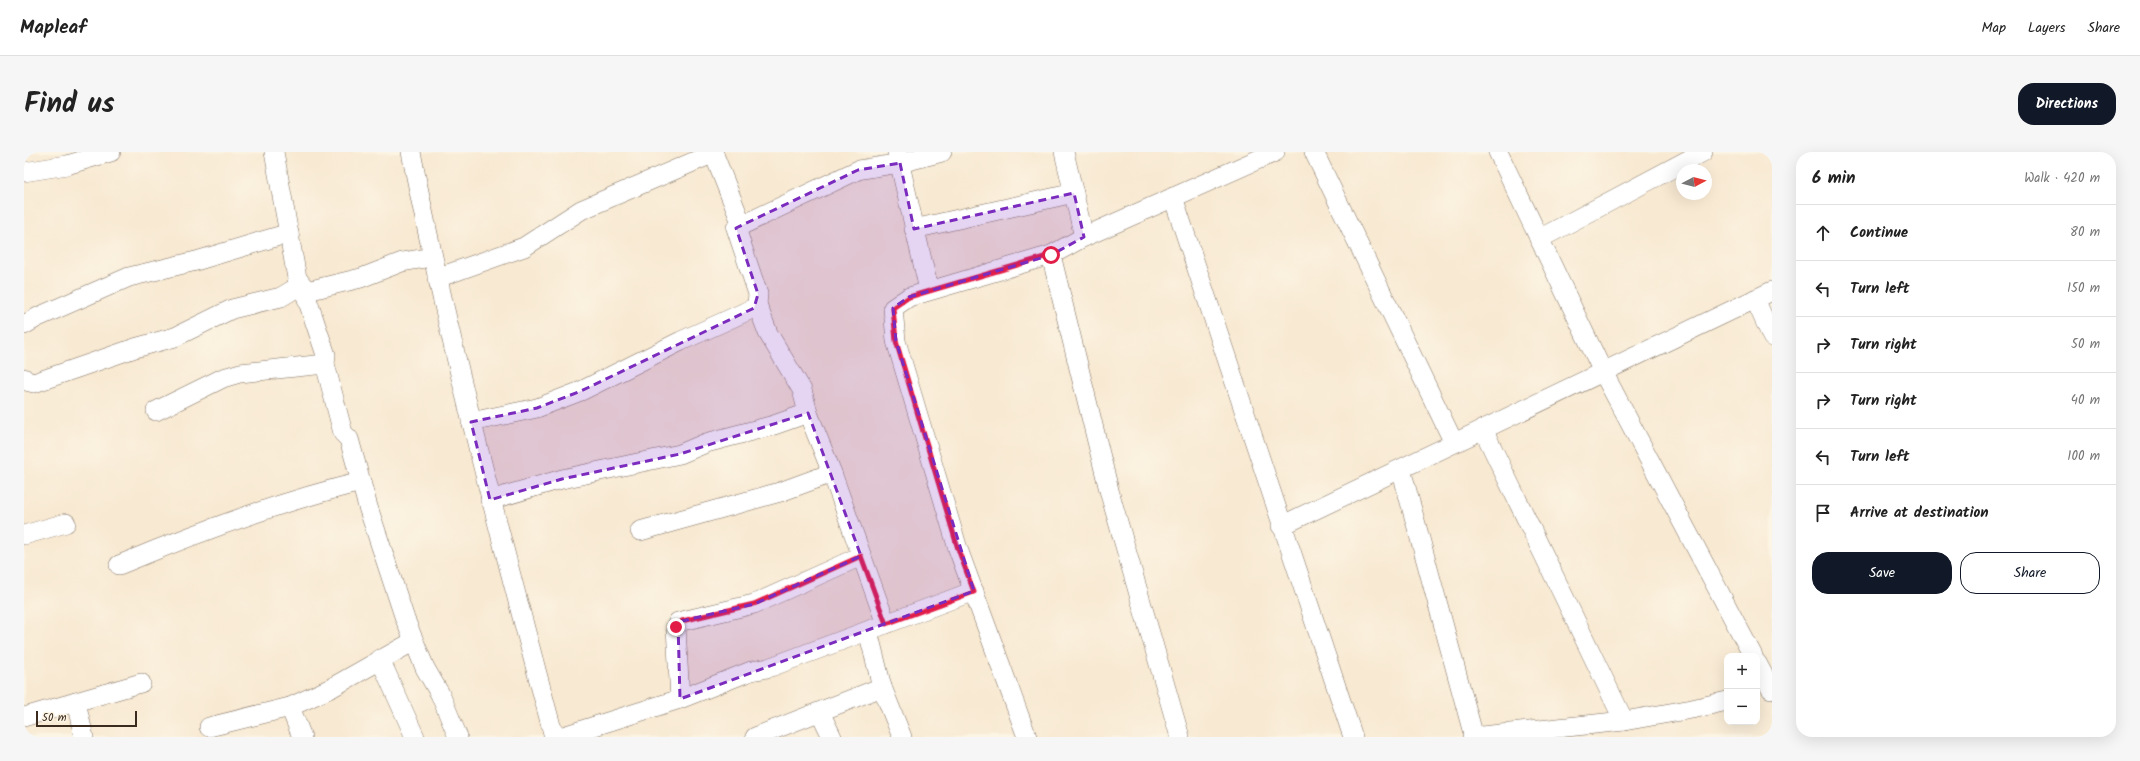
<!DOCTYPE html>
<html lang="en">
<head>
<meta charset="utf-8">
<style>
	body { margin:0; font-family:Kalam,sans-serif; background:#f6f6f6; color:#222 }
	.controls { position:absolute; right:12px; bottom:12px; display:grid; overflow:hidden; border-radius:8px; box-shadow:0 4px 16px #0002 }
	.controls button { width:36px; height:36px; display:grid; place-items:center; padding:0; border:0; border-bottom:1px solid #e0e0e0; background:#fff; color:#222; font:20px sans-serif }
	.compass { position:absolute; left:1652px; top:12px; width:36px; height:36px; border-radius:50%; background:#fff; box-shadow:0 4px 16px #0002; rotate:83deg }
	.scale { position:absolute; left:12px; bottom:10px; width:101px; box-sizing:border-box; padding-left:4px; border:2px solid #3b2a1e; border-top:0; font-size:11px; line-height:14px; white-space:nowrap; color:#3b2a1e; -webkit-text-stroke:3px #fcf5e5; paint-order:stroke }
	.stop { position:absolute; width:12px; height:12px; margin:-9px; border:3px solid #e11d48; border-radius:50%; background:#fff }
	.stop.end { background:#e11d48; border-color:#fff; box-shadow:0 1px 4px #0008 }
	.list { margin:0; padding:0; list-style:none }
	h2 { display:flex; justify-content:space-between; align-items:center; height:52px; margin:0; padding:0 16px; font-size:17px }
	h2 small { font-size:13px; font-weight:400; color:#767676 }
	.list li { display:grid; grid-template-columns:26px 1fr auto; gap:12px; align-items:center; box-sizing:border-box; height:56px; padding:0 16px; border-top:1px solid #e0e0e0 }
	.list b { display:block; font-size:15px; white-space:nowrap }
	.list em { font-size:13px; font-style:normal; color:#767676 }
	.actions { display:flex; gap:8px; padding:12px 16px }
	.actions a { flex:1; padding:9px 0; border:1px solid #111827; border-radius:16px; text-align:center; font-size:14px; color:#111827 }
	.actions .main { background:#111827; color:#fff }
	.icon { flex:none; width:22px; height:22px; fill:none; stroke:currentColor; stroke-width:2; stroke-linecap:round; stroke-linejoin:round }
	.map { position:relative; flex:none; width:1748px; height:585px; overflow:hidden; border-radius:16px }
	header { display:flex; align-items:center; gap:24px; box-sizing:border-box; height:56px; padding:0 20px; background:#fff; border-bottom:1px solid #e0e0e0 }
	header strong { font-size:19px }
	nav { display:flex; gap:22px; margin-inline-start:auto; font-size:14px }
	.intro { display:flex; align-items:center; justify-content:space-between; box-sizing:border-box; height:96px; padding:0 24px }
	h1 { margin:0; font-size:28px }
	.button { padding:10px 18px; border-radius:16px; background:#111827; color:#fff; font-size:14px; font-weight:700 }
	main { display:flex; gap:24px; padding:0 24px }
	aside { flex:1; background:#fff; border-radius:16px; box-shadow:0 4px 16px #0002 }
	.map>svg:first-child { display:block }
</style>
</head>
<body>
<header>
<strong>Mapleaf</strong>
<nav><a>Map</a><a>Layers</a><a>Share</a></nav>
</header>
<div class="intro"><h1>Find us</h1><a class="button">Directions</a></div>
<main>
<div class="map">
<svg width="1748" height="585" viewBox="0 0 1748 585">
	<rect width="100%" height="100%" fill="#fcf5e5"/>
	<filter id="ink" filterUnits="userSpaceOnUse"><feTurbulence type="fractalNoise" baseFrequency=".025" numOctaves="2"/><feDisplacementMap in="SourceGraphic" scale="8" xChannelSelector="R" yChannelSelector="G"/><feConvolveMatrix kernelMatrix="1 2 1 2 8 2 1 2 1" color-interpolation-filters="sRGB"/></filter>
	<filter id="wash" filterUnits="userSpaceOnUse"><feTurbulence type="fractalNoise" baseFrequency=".012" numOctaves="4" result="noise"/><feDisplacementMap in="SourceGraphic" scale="16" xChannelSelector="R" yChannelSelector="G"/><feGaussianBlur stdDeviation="0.9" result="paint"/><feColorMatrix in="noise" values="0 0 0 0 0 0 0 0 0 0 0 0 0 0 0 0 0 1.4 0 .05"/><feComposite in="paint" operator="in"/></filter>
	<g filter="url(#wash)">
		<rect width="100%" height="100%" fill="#f8e9d2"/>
	</g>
	<g filter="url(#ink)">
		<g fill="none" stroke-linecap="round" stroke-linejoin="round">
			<defs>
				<g id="minor">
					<polyline points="250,0 273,126 283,139"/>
					<path d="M387,0C426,197 478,391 530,585"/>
					<polyline points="689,0 718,73"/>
					<polyline points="873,0 905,138"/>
					<polyline points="1040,0 1060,85"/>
					<polyline points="1290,0 1430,291"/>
					<polyline points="1474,0 1579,220 1729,504"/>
					<polyline points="0,20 43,13 87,0"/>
					<polyline points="1149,45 1329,585"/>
					<polyline points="890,77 1050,41"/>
					<polyline points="1515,87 1679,0"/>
					<polyline points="1027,103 1086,342 1156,585"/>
					<polyline points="413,126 500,95 557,58 690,1"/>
					<polyline points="283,139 282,144 302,203 301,212 319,281 325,287 344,355 381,467 401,516 416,542 434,585"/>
					<polyline points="283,139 337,126 378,110 408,105"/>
					<polyline points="1731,147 1748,185"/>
					<polyline points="733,152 744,181 778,238 784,261 808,321 862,472"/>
					<polyline points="0,173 14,165 105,125 172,109 265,81"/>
					<polyline points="0,226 2,229 10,231 111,196 151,185 208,157 257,145 277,133"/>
					<polyline points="132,259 199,226 216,221 301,212"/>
					<polyline points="447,270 513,256 557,239 657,189 730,156 733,152 734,142 712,76 834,18 876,11 918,0"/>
					<polyline points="1459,277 1600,569"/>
					<polyline points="1377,317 1450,585"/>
					<polyline points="466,348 538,327 656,302 682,291 750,273 784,261"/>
					<polyline points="1257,374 1748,139"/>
					<polyline points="616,379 756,340 808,321"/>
					<polyline points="0,383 42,371"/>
					<path d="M95,413C174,380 254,350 337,330"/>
					<polyline points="844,479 858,535 878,585"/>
					<polyline points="356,507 391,585"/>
					<polyline points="1733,511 1747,537"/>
					<polyline points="656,547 652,475 654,470 730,452 837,404"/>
					<polyline points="52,550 60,585"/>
					<polyline points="266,555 278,585"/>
					<polyline points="796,560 808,585"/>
					<polyline points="0,565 117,531"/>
					<polyline points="185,575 266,555 307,536 390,489"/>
					<polyline points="536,585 656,547 727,519 744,516 950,439"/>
					<polyline points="731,585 858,535"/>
					<polyline points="1003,585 934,397 872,189 869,156 885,145 1027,103 1060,85 1251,0"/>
					<polyline points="1448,585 1600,569 1668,557 1703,549"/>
				</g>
			</defs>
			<use href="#minor" stroke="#7d6d5d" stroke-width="20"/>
			<use href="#minor" stroke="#fff" stroke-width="19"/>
		</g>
	</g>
	<g fill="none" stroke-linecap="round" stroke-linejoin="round" filter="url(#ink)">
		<polyline stroke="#e11d48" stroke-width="5" points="652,475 658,469 730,452 837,404 862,472 950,440 934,397 872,189 869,156 885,145 1027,103"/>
	</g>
	<path fill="#7b2cbf" fill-opacity="0.2" stroke="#7b2cbf" stroke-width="3" stroke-dasharray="8 5" stroke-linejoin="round" d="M876,11L890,77L1050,41L1060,85L1027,103L885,145L869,156L872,189L950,439L656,547L654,470L730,452L837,404L784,261L656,302L538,327L466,348L447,270L513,256L557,239L730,156L734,142L712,76L834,18Z"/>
</svg>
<div class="controls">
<button>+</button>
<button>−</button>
</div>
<svg class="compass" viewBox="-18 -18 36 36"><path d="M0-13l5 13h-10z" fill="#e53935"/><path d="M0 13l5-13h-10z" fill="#767676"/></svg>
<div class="scale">50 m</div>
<div class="stop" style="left:1027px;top:103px"></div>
<div class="stop end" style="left:652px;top:475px"></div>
</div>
<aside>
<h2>6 min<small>Walk · 420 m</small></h2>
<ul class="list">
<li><svg class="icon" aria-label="ahead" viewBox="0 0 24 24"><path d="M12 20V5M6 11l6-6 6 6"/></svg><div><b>Continue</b></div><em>80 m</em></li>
<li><svg class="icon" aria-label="left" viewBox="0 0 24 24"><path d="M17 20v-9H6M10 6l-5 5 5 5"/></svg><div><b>Turn left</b></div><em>150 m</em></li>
<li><svg class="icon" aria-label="right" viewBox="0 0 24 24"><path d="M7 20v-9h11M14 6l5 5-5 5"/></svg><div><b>Turn right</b></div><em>50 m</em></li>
<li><svg class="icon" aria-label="right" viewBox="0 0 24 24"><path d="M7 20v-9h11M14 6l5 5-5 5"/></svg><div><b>Turn right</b></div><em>40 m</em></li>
<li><svg class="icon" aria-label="left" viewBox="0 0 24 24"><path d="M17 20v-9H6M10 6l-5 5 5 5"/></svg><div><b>Turn left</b></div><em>100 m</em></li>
<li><svg class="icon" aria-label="arrive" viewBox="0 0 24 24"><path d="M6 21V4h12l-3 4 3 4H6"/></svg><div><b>Arrive at destination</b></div></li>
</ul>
<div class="actions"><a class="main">Save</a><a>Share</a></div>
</aside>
</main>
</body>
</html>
